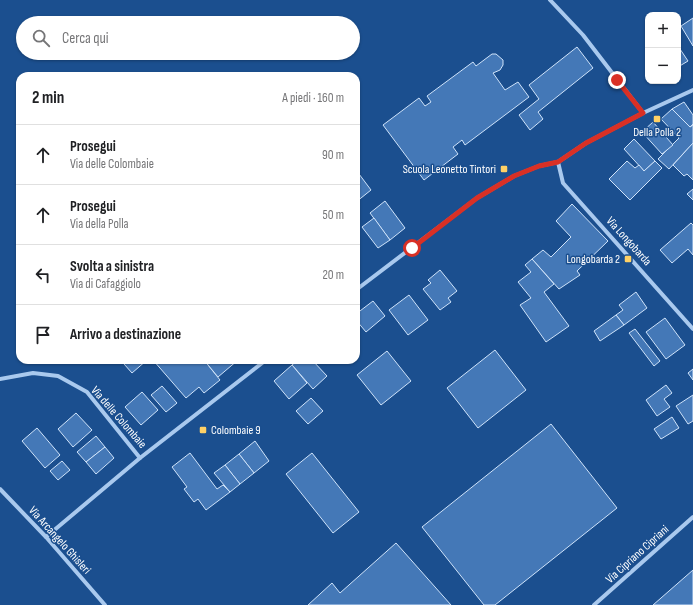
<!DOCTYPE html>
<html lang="it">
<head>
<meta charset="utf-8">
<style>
	body { margin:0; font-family:"Sofia Sans Condensed",sans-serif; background:#f6f6f6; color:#202124 }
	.controls { position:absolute; right:12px; top:12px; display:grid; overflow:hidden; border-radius:8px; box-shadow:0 1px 3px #0004 }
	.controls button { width:36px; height:36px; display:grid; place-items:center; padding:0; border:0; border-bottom:1px solid #e0e0e0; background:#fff; color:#202124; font:20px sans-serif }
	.stop { position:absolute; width:12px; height:12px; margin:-9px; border:3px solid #d93025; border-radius:50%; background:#fff }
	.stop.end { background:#d93025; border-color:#fff; box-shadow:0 1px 4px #0008 }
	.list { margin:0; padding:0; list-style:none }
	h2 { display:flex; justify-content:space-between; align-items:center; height:52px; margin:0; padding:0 16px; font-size:17px }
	h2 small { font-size:13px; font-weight:400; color:#757577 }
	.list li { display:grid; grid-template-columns:26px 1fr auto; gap:12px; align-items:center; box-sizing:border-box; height:60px; padding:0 16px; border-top:1px solid #e0e0e0 }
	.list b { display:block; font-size:15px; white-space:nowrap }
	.list p { margin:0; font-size:13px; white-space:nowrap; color:#757577 }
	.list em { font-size:13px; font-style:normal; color:#757577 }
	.icon { flex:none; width:22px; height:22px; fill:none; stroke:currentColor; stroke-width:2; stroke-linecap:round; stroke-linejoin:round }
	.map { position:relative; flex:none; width:693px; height:605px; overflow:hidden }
	.search { position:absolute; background:#fff; box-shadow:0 1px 3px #0004; left:16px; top:16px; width:344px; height:44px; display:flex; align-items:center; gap:10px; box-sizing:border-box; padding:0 14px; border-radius:22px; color:#757577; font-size:15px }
	.panel { position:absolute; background:#fff; box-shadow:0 1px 3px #0004; left:16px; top:72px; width:344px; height:292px; border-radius:12px }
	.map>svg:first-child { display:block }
</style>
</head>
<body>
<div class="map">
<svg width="693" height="605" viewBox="0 0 693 605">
	<rect width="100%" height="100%" fill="#1b4f8f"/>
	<g fill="#4478b7" stroke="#cfe3fa">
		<polygon points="693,18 693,46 681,26"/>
		<polygon points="678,46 688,61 678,67"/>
		<polygon points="577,47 593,68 538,112 543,119 530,130 519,115 539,99 529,85"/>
		<polygon points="492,54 496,54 503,60 503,65 500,70 493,73 505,90 518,82 529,97 465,145 462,140 453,147 458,154 424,180 383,125 419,98 425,106 431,102 427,96 473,62 476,66"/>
		<polygon points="684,102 693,115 693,124 690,127 672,109"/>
		<polygon points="672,109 690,127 693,125 693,143 669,169 658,159 679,138 661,119"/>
		<polygon points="653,122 673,145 662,154 642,132"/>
		<polygon points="634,139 655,161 644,171 624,149"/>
		<polygon points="693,143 693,180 687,174 684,176 673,165"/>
		<polygon points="627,161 635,168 639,165 644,171 655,161 662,168 630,200 609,179"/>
		<polygon points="356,170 371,190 356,202"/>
		<polygon points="693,189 693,200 687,194"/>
		<polygon points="385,201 405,228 390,240 370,213"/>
		<polygon points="572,204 608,241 577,271 580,275 559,289 532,259 543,250 551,257 571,237 556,221"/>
		<polygon points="374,218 390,240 378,248 362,227"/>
		<polygon points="691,223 693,225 693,255 688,249 672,263 660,250"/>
		<polygon points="532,259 554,284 544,292 569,326 546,342 520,305 531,298 518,282 531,272 525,265"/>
		<polygon points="440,270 457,291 448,298 451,302 440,310 423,289 431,283 428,280"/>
		<polygon points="636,292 647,308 624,325 616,315 623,310 619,305"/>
		<polygon points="409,295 428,320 408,335 389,310"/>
		<polygon points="373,301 385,316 366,332 356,320 356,314"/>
		<polygon points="616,315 624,325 600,341 594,331"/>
		<polygon points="665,318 685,345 666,359 646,332"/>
		<polygon points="635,329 660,361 654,366 629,333"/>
		<polygon points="495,350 526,390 478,428 447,388"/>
		<polygon points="387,351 411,381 381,405 357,375"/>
		<polygon points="129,360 147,360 132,373 124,364"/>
		<polygon points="153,360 204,360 220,380 204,393 199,387 186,398"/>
		<polygon points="204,360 238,360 218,377"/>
		<polygon points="298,360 312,360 327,376 313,389 292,365"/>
		<polygon points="292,365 307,383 289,399 274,381"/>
		<polygon points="693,369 693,380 688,373"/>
		<polygon points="666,385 672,393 664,399 670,407 657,416 646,400"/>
		<polygon points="162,386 177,403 166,412 151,395"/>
		<polygon points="142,392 158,410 141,425 125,407"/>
		<polygon points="693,395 693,421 688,424 676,406"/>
		<polygon points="311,398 323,411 308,424 296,411"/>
		<polygon points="76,413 92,430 73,447 58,429"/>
		<polygon points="672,417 679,428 661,439 654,429"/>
		<polygon points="551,424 617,508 495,605 484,605 422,527"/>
		<polygon points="37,428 60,455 45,468 22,441"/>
		<polygon points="96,436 105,447 86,462 77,452"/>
		<polygon points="255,441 269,461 254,473 239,454"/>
		<polygon points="105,447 114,458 96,474 86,462"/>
		<polygon points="190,453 217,489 223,485 230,492 206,510 198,499 194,502 184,489 187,487 172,467"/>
		<polygon points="312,453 359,512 333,533 286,474"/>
		<polygon points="239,454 254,473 240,484 225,465"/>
		<polygon points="62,461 70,470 58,480 50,471"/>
		<polygon points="225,465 240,484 230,492 214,473"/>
		<polygon points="396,543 451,605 308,605 332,583 340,593"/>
		<polygon points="693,570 693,605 653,605"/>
	</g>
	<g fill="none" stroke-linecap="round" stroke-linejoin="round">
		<g stroke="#a9c9ee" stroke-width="4">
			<polyline points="550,0 583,35 643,113"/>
			<polyline points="558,162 563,183 693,329"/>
			<polyline points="356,290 477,198 514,176 539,166 558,162 586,143 643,113 693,90"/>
			<polyline points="0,379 33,373 58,376 87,392 140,458"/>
			<polyline points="0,489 46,537 105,605"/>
			<polyline points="46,537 140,458 266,360"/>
			<polyline points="594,605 693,517"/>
		</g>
	</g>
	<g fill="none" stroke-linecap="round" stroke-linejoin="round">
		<polyline stroke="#d93025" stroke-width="5" points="412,248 477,198 514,176 539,166 558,162 586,143 643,113 617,80"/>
	</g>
	<g fill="#ffd166" stroke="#1b4f8f" stroke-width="1.5">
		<rect x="653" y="115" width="8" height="8" rx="2"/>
		<rect x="500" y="165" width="8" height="8" rx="2"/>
		<rect x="624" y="255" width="8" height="8" rx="2"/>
		<rect x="199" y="426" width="8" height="8" rx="2"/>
	</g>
	<g text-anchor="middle" stroke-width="3" stroke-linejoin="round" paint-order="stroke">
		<g font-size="12" fill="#fff" stroke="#1b4f8f" text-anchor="end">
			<text x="657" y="136" text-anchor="middle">Della Polla 2</text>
			<text x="496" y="173">Scuola Leonetto Tintori</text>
			<text x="620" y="263">Longobarda 2</text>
			<text x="211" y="434" text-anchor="start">Colombaie 9</text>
		</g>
		<g font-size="12" fill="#fff" stroke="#1b4f8f">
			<text transform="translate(629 241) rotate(48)" y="4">Via Longobarda</text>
			<text transform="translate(119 417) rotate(49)" y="4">Via delle Colombaie</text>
			<text transform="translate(60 540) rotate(48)" y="4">Via Arcangelo Ghisleri</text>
			<text transform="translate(637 554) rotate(-42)" y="4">Via Cipriano Cipriani</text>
		</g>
	</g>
</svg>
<div class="controls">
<button>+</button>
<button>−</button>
</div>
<div class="stop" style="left:412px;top:248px"></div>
<div class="stop end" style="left:617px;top:80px"></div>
<div class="search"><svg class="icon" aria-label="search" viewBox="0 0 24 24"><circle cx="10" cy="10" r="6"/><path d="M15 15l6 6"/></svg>Cerca qui</div>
<section class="panel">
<h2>2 min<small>A piedi · 160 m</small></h2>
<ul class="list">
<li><svg class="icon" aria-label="ahead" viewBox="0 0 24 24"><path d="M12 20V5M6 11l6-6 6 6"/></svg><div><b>Prosegui</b><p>Via delle Colombaie</p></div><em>90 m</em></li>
<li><svg class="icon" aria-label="ahead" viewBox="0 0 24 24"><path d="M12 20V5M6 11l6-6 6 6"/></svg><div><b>Prosegui</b><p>Via della Polla</p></div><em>50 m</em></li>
<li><svg class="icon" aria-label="left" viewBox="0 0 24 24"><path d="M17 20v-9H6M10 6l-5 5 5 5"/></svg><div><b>Svolta a sinistra</b><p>Via di Cafaggiolo</p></div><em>20 m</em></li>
<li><svg class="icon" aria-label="arrive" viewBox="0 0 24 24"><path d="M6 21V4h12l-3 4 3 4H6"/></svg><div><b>Arrivo a destinazione</b></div></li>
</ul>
</section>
</div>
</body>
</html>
